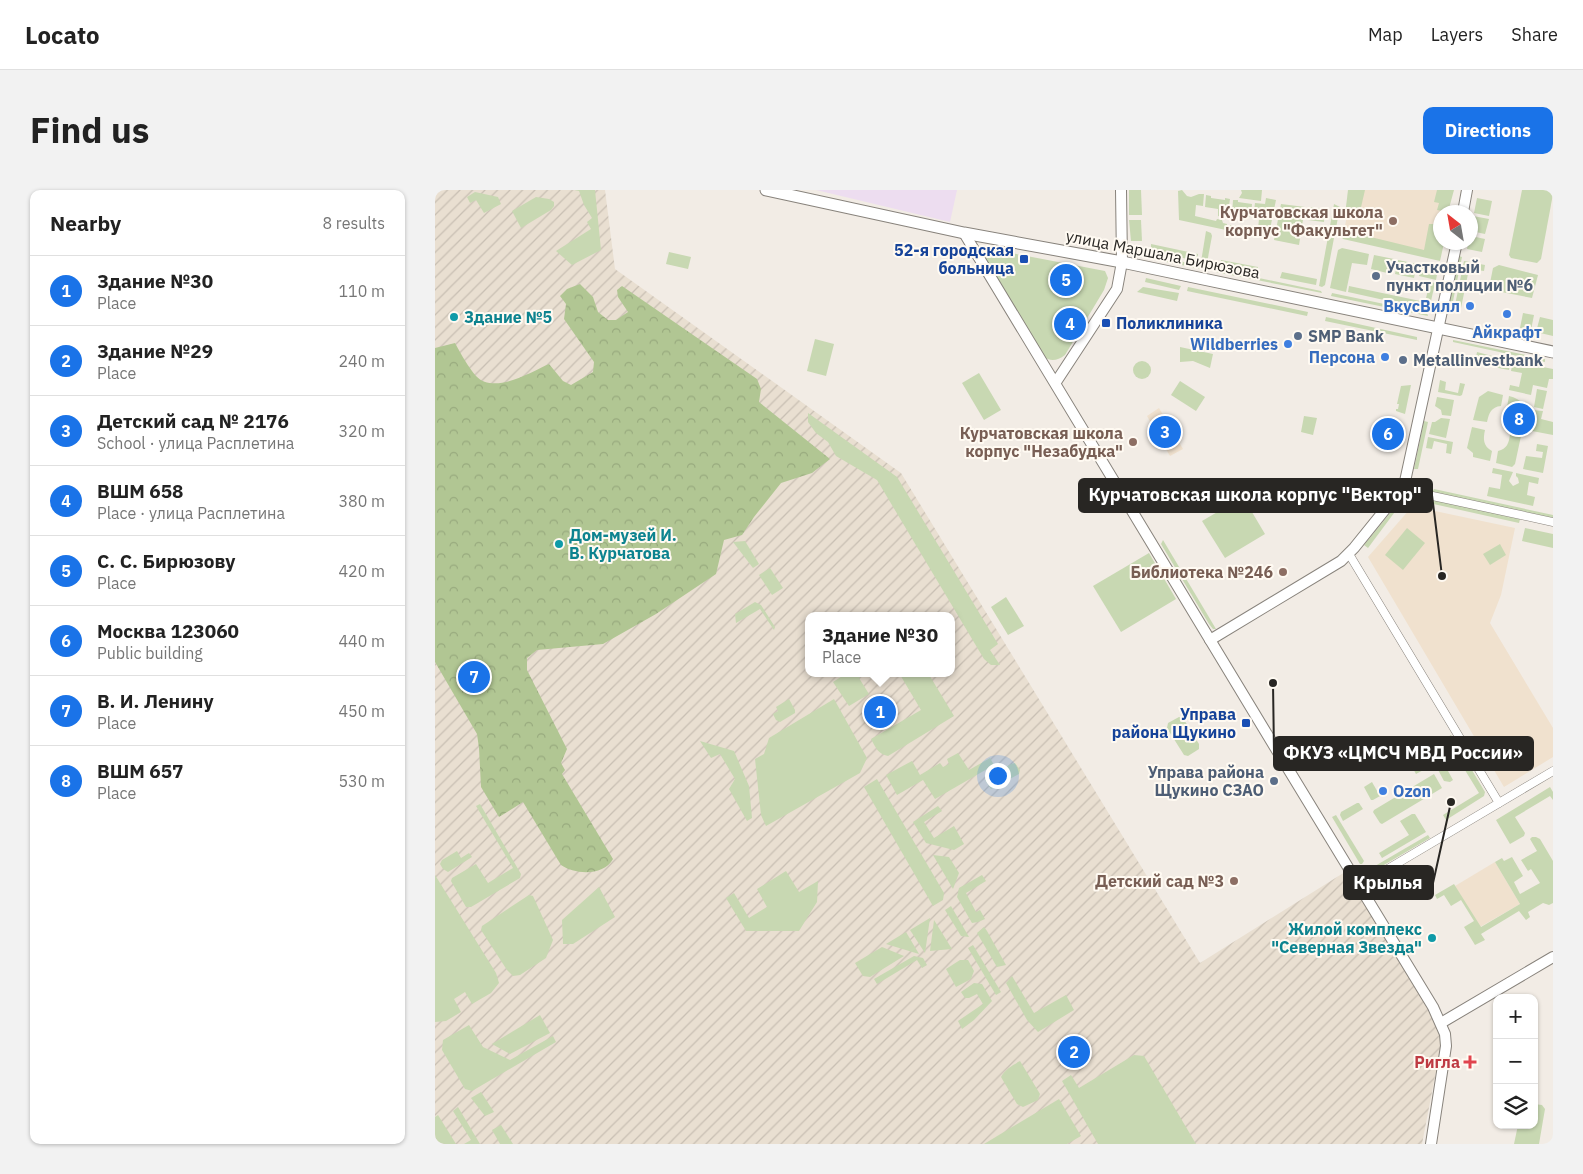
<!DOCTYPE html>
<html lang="en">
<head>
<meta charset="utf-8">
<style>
	body { margin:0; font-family:"IBM Plex Sans",sans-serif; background:#f2f2f2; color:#222 }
	.controls { position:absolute; right:15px; bottom:15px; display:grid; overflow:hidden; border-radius:10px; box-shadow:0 1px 4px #0004 }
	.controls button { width:45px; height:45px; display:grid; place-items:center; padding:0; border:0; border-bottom:1px solid #e0e0e0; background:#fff; color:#222; font:25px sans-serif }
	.compass { position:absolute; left:998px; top:15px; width:45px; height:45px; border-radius:50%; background:#fff; box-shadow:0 1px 4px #0004; rotate:329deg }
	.you { position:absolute; left:562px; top:585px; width:18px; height:18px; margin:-12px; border:4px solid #fff; border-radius:50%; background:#1a73e8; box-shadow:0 0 0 8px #1a73e833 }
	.badge { display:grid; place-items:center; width:32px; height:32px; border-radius:50%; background:#1a73e8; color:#fff; font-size:16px; font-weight:700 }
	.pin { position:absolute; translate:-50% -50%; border:2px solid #fff; box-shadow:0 1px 5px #0006 }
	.popup { position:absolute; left:370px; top:422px; width:150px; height:65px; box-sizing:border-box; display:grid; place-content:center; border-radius:10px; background:#fff; filter:drop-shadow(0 1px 4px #0005); font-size:16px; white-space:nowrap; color:#767676 }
	.popup b { font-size:19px; color:#222 }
	.popup::after { content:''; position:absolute; left:50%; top:100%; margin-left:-10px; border:10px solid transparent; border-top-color:#fff }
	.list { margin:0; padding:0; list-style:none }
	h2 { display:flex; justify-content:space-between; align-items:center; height:65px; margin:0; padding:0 20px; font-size:21px }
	h2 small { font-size:16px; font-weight:400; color:#767676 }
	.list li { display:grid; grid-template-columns:32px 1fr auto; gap:15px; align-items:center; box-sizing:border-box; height:70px; padding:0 20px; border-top:1px solid #e0e0e0 }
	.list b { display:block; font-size:19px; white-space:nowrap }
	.list p { margin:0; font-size:16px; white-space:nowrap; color:#767676 }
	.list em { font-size:16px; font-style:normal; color:#767676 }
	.icon { flex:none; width:28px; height:28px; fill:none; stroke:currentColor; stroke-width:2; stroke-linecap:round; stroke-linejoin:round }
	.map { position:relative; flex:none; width:1118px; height:954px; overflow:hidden; border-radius:10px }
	header { display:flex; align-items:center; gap:30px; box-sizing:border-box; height:70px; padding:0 25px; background:#fff; border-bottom:1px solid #e0e0e0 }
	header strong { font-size:24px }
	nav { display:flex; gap:28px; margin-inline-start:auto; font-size:18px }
	.intro { display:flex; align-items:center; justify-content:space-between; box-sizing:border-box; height:120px; padding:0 30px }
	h1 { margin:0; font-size:35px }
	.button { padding:12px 22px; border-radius:10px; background:#1a73e8; color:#fff; font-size:18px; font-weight:700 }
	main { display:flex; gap:30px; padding:0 30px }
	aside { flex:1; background:#fff; border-radius:10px; box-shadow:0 1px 4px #0004 }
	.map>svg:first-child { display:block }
</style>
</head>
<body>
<header>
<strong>Locato</strong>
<nav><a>Map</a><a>Layers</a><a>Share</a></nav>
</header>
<div class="intro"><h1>Find us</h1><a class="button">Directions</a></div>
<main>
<aside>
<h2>Nearby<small>8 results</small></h2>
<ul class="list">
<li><span class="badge">1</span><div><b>Здание №30</b><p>Place</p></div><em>110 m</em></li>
<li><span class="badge">2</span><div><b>Здание №29</b><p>Place</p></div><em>240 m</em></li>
<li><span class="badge">3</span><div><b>Детский сад № 2176</b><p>School · улица Расплетина</p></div><em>320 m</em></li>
<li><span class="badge">4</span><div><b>ВШM 658</b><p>Place · улица Расплетина</p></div><em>380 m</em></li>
<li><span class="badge">5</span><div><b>С. С. Бирюзову</b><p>Place</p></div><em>420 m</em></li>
<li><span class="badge">6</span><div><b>Москва 123060</b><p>Public building</p></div><em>440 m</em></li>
<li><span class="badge">7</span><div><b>В. И. Ленину</b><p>Place</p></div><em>450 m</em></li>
<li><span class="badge">8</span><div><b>ВШM 657</b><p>Place</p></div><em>530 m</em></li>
</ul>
</aside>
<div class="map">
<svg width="1118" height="954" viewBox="0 0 1118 954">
	<defs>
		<pattern id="industrial-furrows" width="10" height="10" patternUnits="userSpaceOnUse" patternTransform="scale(1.25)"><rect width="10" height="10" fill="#e9dfd1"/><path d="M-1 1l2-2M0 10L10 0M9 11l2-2" fill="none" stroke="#c8bfb3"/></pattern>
		<pattern id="forest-crowns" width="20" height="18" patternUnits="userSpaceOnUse" patternTransform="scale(1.25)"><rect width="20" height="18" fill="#b1c693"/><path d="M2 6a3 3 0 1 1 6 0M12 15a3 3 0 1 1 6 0" fill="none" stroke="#98aa7e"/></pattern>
	</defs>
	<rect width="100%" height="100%" fill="#f2ece5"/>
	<polygon fill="#edddf0" points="381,0 522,0 515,32"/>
	<path fill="url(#industrial-furrows)" fill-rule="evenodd" d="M2,0H170L180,79L466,283L765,773L910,682L999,826L1005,841L1006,855L987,954H0V1ZM374,426H516V483H374Z"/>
	<g fill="#f0e1ce">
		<polygon points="915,0 1013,0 1009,22 1006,22 1005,39 1000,67 908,46 914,15"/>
		<polygon points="724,218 748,259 735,266 712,226"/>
		<polygon points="981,317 1080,338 1066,405 1055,433 1118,538 1118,567 1069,597 933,367 975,319"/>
		<polygon points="1060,672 1085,714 1045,737 1020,696"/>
	</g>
	<g fill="#c8d8b2">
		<polygon points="139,0 160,0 166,60 137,75 121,61 156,39 152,32 157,28 149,15 144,1"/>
		<polygon points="694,0 706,0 707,25 694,25"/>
		<polygon points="747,0 752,6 756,7 764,4 769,4 768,16 761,15 760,26 781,31 782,29 787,30 788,33 792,34 791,40 744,30 743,1"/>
		<polygon points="806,0 827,0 826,11 804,8 807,3"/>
		<polygon points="913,0 930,0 924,26 920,27 910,25"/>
		<polygon points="1002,0 1019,0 1013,22 1002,20 1004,13 999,12"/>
		<polygon points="1087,0 1114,0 1118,4 1106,69 1102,73 1076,68 1074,65"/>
		<polygon points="40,2 63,7 66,14 49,23 41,10 35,13 32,7"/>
		<polygon points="771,5 776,6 776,8 790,10 790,8 795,9 793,23 790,23 786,27 783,26 783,19 770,17"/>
		<polygon points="101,7 114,9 119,12 119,16 116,20 86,38 77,21"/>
		<polygon points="831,8 841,10 833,49 794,40 795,35 823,39 824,29 818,28 820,13 830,14"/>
		<polygon points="1042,8 1057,11 1054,26 1039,23"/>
		<polygon points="798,10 803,10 803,12 817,14 816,27 809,26 808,30 803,29 800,24 797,24"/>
		<polygon points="846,14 870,17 864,55 839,50"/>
		<polygon points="899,14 905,17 890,95 887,97 884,96"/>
		<polygon points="875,17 890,19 889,32 873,30"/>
		<polygon points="1038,26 1054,29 1050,44 1036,41"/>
		<polygon points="1003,27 1005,27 1006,52 1009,53 1005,71 908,49 906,46 907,40 989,60 994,34 999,34"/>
		<polygon points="694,30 706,30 707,51 696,51"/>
		<polygon points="771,41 776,43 777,46 772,73 766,72"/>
		<polygon points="1036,46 1050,49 1047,62 1032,59 1033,53 1036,52"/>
		<polygon points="716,54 763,64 762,71 716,61"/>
		<path d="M550,58L670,81L673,88L669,100L630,165C622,171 615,172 608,166L547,67V61Z"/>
		<polygon points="907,58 934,64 932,75 917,73 911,102 895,98 903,60"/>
		<polygon points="234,62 256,67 253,79 231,74"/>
		<polygon points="718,65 771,77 771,80 717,69"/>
		<polygon points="939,65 959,69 956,84 936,79"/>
		<polygon points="1024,66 1027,67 1017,116 1013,116"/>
		<polygon points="786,70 823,77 821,83 785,76"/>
		<polygon points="963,70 982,74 979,88 960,84"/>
		<polygon points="1029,71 1050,75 1049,81 1034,79 1026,118 1022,117 1020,115"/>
		<polygon points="987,75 1002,78 1003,79 1001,90 984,86"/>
		<polygon points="1064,75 1103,85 1097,108 1056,100 1054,98 1058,78"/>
		<polygon points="781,79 886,101 887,103 781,82"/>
		<polygon points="847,82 882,89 881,95 845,88"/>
		<polygon points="711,88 746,96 744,100 710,92"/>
		<polygon points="995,92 1000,93 994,120 913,102 914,96 990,112"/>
		<polygon points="708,97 744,103 742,111 702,102"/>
		<polygon points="753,97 873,122 872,126 752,101"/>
		<polygon points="897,103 992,123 993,126 896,106"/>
		<polygon points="1088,123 1099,125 1096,140 1085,138"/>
		<polygon points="891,127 982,147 982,150 890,131"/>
		<polygon points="1105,127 1118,130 1118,146 1101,142"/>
		<polygon points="380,149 399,154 391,186 372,181"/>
		<polygon points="1018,150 1110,169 1110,172 1018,152"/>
		<polygon points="745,157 778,164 775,178 758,171 745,172"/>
		<polygon points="1042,162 1057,166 1055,176 1040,173"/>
		<polygon points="1060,167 1076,170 1074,180 1058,177"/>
		<polygon points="1078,171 1118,179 1118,189 1114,189 1112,198 1098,195 1096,205 1074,200 1075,195 1084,197 1087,183 1076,181"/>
		<circle cx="707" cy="180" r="9"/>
		<polygon points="544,183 566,220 549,230 527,193"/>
		<polygon points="1005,190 1011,192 1010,200 1023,203 1025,193 1030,194 1027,205 1025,206 1003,202"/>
		<polygon points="745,191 770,207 761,221 736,205"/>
		<polygon points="976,195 970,224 961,221 961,219 963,219 964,214 962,214 966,196"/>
		<polygon points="1102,199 1112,201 1108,219 1099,217"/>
		<path d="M1053,201L1068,205L1066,216C1056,217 1054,223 1052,232L1038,230L1044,207Z"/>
		<path d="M1074,206C1094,211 1091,223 1088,239L1077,237L1078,225L1072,217Z"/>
		<polygon points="1002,207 1019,210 1016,226 1007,225 1006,220 1000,216"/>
		<polygon points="1098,220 1108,221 1106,229 1118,232 1118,245 1097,241 1095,235"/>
		<polygon points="373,223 462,287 563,454 555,460 565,475 556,475 549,469 442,290 401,266 393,252 381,243 373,232"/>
		<polygon points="869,226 882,228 878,245 866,242"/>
		<polygon points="1006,228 1015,229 1011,248 994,244 997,232 1000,232"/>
		<polygon points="989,231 993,232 983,279 979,279"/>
		<path d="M1037,237L1050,240C1048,249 1048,256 1057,261L1055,271L1038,267V263L1032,258Z"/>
		<path d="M1075,244L1086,246L1080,274L1077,277L1061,273L1063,261C1072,259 1074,253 1075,244Z"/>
		<polygon points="993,247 1018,252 1016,264 1011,263 1012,254 999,251 997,259 991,258"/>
		<polygon points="1102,254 1113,256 1108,283 1088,279 1091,266 1107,268 1108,262 1101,261"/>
		<polygon points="1058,278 1078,282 1074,291 1078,296 1084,293 1083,288 1081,286 1081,283 1104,288 1103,294 1094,292 1092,305 1100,307 1098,316 1052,306 1054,297 1065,299 1067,285 1057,283"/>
		<polygon points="999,299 1118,325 1118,328 997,302"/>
		<polygon points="808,307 830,344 790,368 767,331"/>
		<polygon points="971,307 933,358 929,355 965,311"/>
		<polygon points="986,307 1085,329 1084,333 985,311"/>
		<polygon points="972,338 990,353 968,380 950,365"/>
		<polygon points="1090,338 1118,344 1118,358 1087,351"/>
		<polygon points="728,350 781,439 778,439 774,434 726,354"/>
		<polygon points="310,351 324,374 318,378 298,352"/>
		<polygon points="1065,354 1071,365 1055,375 1048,364"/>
		<polygon points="714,363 741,409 686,442 658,396"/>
		<polygon points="335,378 348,398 337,405 324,385"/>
		<polygon points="571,407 589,436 573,445 556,417"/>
		<polygon points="320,412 326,415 340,437 339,440 325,419 301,433 300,424"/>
		<polygon points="412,483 431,483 424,488 434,504 414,516 398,492"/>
		<path d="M464,483H493L519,526L453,566C443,564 441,558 436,549L486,520Z"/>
		<polygon points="354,509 360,520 360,523 345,532 341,530 338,524 343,521 341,517"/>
		<polygon points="399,509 432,568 425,583 331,636 326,625 320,569 329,564 334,548"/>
		<polygon points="744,527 748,528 764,554 764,559 753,566 749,565 732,538 733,533"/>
		<polygon points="1016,545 1050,602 1049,606 1011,630 1008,625 1044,603 1014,554 1001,561 1006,570 999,574 992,561"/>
		<polygon points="265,551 299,561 314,596 317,628 312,631 294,599 300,589 285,564 276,568"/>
		<polygon points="523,563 534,580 555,568 559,575 500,609 488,590 462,605 451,585 477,571 485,585 505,573 508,577 514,574 512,569"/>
		<polygon points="983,565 985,565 992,578 981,584 974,571"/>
		<polygon points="1008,572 1018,590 1015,592 1009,591 1001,576"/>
		<polygon points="580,573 585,580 584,584 556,599 550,590 576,574"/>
		<polygon points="999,584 1007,598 947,634 945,633 938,622 939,620"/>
		<polygon points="442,589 509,703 508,710 498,716 429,597"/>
		<polygon points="937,592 945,606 938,610 936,610 929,597"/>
		<polygon points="1115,597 1118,602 1118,610 1115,606 1080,627 1090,643 1089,646 1075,654 1061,630"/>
		<polygon points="922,613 924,613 928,619 908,631 905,625 906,622"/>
		<polygon points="45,614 86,684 85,688 36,717 31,717 16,691 17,688 41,674 53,693 78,678 41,616"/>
		<polygon points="503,616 507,621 489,632 499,648 519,636 529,654 519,660 491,653 478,632"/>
		<polygon points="977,624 980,624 991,642 947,668 944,663 974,645 965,631"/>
		<polygon points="901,625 929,671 927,674 925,674 897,627"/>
		<polygon points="993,645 995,648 942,679 940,676"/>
		<polygon points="1097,647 1101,647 1105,649 1118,671 1118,713 1114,715 1108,713 1093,722 1095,727 1091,730 1084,721 1046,744 1050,750 1040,755 1029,737 1039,731 1026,710 1016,716 1009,705 1002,709 1000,705 1019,694 1046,737 1085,714 1060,672 1067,668 1069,671 1077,667 1088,686 1079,692 1085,704 1105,693 1096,679 1093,681 1086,670 1102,661 1095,649"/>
		<polygon points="22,661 26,668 34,663 37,667 13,682 8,679 5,674 7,670"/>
		<polygon points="498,665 514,667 524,683 518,699"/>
		<polygon points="351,681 364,702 383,691 382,712 364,741 311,741 291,708 299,703 314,728 332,717 322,699"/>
		<polygon points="0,685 61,783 64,793 56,803 37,814 30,802 19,809 26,822 11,831 0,832"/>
		<polygon points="547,685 551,691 531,703 541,722 545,720 550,729 543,732 537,733 522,707 524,698"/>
		<polygon points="164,697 180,727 138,754 128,754 127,730"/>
		<polygon points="94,705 98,706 118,750 111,768 85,785 78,786 72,780 46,740 47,736"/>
		<polygon points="516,716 534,747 526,746 510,720"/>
		<polygon points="495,728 490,763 475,740"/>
		<polygon points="499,730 517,759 495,761"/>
		<polygon points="549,737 552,741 571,775 562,777 542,743"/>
		<polygon points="471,742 484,764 451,754"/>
		<polygon points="538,755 566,802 561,805 533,758"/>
		<polygon points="447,757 469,766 435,787 428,786 420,773"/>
		<polygon points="479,766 488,768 492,775 487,778 482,770 442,794 439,789"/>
		<polygon points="525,770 533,770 539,781 536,789 521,797 511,779"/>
		<polygon points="577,786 599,823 631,805 639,820 603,842 592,830 571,793"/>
		<polygon points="539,793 547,794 557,811 539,830 527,839 523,831 548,814 542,804 534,808 530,808 526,802"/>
		<polygon points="105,825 115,843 75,864 57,854"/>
		<polygon points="34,835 48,857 75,870 118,846 121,852 37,901 30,899 7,860 8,850"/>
		<polygon points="699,865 709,866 761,954 663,954 627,891 636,885 644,898"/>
		<path d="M585,871L605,904L603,910L588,917L582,914L566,887C570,879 578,875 585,871Z"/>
		<polygon points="46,902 59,922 50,926 36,908"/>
		<polygon points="624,909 646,946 632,954 549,954"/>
		<polygon points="1099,914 1107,915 1110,919 1104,954 1079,954 1083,935 1099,935"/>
		<polygon points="23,917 45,954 29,954 36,950 18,921"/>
		<polygon points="3,925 21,954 0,954 0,927"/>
		<polygon points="66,935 78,954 65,954 57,940"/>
	</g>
	<path fill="url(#forest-crowns)" d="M145,94L158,107L163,122L173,130H181L193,122L183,107L182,100L187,96L322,189L326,199L324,212L395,269L377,283L346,293L319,327L307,345L289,350L281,384L221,424L168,454L102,460L92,468V480L132,559L126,573L130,580L127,584L178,669C169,686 140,685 126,675L88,612L64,627L46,597L44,558L42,544L0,472V158L20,153C26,164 33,177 41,186C59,205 96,182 114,174L128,191L136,195L158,182L159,172L129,129L131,114L125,106L132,99Z"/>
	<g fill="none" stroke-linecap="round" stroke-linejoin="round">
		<defs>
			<g id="minor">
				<polyline points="969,296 979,302 1118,332"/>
				<polyline points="914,364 1064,613"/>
				<polyline points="924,696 1118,581"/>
			</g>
			<g id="tertiary">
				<polyline points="1028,22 1032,0"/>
				<path d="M529,43C687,301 840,560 998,817L1010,844L1011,856L996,954"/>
				<polyline points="621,192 682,99 687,72 686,0"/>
				<polyline points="775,450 906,371 919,358 969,296 1022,52"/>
				<polyline points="1006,833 1118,767"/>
			</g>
			<polyline id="secondary" points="331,0 529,43 687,72 1118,162"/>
		</defs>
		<use href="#minor" stroke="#88837c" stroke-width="9"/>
		<use href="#tertiary" stroke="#88837c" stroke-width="12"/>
		<use href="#secondary" stroke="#88837c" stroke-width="13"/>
		<use href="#minor" stroke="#fff" stroke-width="8"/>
		<use href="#tertiary" stroke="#fff" stroke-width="10"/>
		<use href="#secondary" stroke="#fff" stroke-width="11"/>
	</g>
	<g fill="#8d6e63" stroke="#fffaf2" stroke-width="2">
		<circle cx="958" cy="31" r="5"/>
		<circle cx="698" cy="252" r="5"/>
		<circle cx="848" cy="382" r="5"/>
		<circle cx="799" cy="691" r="5"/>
	</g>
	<g fill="#1a4fb4" stroke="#fffaf2" stroke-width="2">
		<rect x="584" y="64" width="10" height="10" rx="2.5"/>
		<rect x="666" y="128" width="10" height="10" rx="2.5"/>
		<rect x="806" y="528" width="10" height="10" rx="2.5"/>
	</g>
	<g fill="#5c6f8a" stroke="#fffaf2" stroke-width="2">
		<circle cx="941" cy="86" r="5"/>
		<circle cx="863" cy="146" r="5"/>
		<circle cx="968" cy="170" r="5"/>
		<circle cx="839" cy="591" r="5"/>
	</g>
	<g fill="#3f7fe0" stroke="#fffaf2" stroke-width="2">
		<circle cx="1035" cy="116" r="5"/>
		<circle cx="1072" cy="124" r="5"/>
		<circle cx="853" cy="154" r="5"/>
		<circle cx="950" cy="167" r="5"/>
		<circle cx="948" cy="601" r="5"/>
	</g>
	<g fill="#0f9aa8" stroke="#fffaf2" stroke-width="2">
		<circle cx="19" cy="127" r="5"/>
		<circle cx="124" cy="354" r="5"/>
		<circle cx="997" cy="748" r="5"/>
	</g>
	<path fill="#e0444e" stroke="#fffaf2" stroke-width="2" d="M1032.5 864.5h5v5h5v5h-5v5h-5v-5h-5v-5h5z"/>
	<g text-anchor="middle" stroke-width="4" stroke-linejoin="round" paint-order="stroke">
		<g font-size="16" font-weight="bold" fill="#785e54" stroke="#fffaf2" text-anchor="end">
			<text x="948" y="28">Курчатовская школа<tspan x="948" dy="18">корпус "Факультет"</tspan></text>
			<text x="688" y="249">Курчатовская школа<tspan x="688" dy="18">корпус "Незабудка"</tspan></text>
			<text x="838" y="388">Библиотека №246</text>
			<text x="789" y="697">Детский сад №3</text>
		</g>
		<g font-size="16" font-weight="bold" fill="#164399" stroke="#fffaf2" text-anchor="end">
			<text x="579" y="66">52-я городская<tspan x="579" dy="18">больница</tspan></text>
			<text x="681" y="139" text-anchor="start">Поликлиника</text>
			<text x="801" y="530">Управа<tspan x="801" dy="18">района Щукино</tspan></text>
		</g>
		<g font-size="16" fill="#282623" stroke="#fffaf2">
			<text transform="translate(728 64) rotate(11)" y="6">улица Маршала Бирюзова</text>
		</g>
		<g font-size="16" font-weight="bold" fill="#4e5e75" stroke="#fffaf2" text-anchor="start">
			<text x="951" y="83">Участковый<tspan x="951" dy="18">пункт полиции №6</tspan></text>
			<text x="873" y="152">SMP Bank</text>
			<text x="978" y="176">Metallinvestbank</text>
			<text x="829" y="588" text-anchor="end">Управа района<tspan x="829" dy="18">Щукино СЗАО</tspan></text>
		</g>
		<g font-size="16" font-weight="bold" fill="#366cbe" stroke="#fffaf2" text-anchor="end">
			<text x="1025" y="122">ВкусВилл</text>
			<text x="1072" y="148" text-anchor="middle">Айкрафт</text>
			<text x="843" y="160">Wildberries</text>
			<text x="940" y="173">Персона</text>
			<text x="958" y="607" text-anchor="start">Ozon</text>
		</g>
		<g font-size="16" font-weight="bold" fill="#0d838f" stroke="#fffaf2" text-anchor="start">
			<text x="29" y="133">Здание №5</text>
			<text x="134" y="351">Дом-музей И.<tspan x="134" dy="18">В. Курчатова</tspan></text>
			<text x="987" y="745" text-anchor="end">Жилой комплекс<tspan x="987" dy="18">"Северная Звезда"</tspan></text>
		</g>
		<g font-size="16" font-weight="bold" fill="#be3a42" stroke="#fffaf2" text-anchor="end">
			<text x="1025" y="878">Ригла</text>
		</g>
	</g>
	<path fill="none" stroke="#282623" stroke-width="2" d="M1007 386L997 305M838 493L839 563M1016 612L998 693"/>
	<g fill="#282623" stroke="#fffaf2" stroke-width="2">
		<circle cx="1007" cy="386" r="5"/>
		<circle cx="838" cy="493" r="5"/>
		<circle cx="1016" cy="612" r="5"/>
	</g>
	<g fill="#282623" stroke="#282623" stroke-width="2">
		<rect x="644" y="289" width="353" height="33" rx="5"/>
		<rect x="839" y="547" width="259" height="33" rx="5"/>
		<rect x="909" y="676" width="89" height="33" rx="5"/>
	</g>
	<g font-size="18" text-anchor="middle" font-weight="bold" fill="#fff">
		<text x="820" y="311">Курчатовская школа корпус "Вектор"</text>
		<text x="968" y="569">ФКУЗ «ЦМСЧ МВД России»</text>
		<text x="953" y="699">Крылья</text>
	</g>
</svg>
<div class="controls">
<button>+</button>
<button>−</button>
<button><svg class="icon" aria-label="layers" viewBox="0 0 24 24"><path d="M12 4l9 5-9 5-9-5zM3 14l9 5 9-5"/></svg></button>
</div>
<svg class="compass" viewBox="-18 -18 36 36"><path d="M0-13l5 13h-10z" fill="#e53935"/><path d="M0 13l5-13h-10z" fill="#767676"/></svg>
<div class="you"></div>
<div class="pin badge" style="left:445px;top:522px">1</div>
<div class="popup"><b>Здание №30</b>Place</div>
<div class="pin badge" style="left:639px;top:862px">2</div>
<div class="pin badge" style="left:730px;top:242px">3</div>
<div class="pin badge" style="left:635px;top:134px">4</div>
<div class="pin badge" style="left:631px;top:90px">5</div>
<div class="pin badge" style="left:953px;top:244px">6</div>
<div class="pin badge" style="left:39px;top:487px">7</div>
<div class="pin badge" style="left:1084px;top:229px">8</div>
</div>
</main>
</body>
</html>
